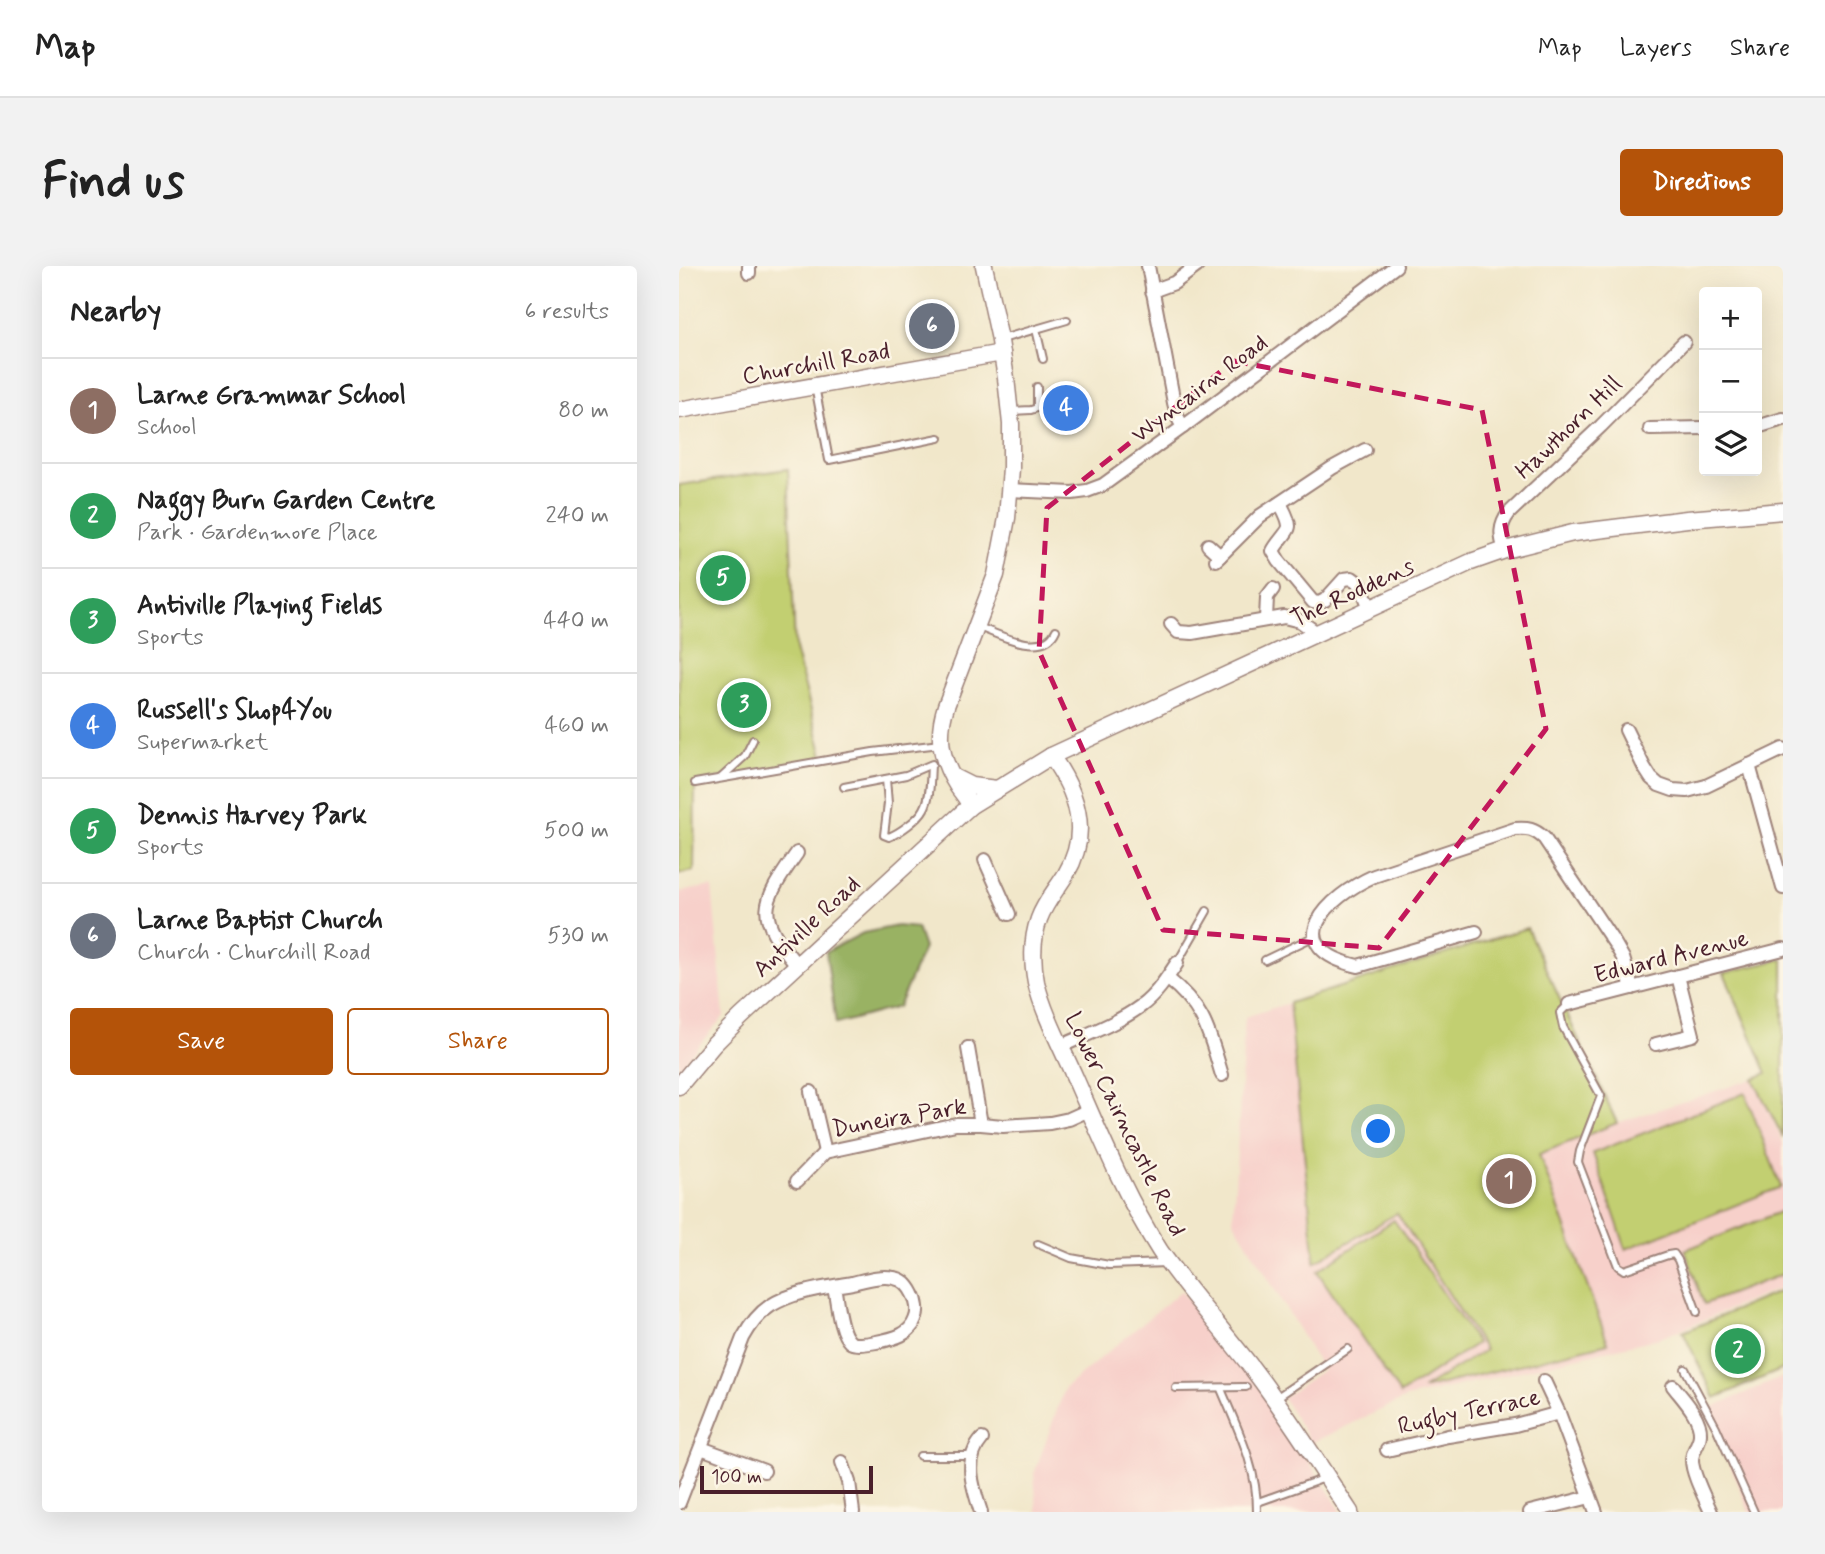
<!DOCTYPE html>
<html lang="en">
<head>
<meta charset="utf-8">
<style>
	body { margin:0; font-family:Mynerve,sans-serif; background:#f2f2f2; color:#222 }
	.controls { position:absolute; right:21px; top:21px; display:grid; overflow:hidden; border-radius:7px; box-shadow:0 7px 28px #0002 }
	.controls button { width:63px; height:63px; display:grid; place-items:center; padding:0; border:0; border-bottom:2px solid #e0e0e0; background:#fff; color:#222; font:35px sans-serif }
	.scale { position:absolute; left:21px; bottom:18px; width:173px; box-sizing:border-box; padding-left:7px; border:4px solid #4a1f2b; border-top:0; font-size:19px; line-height:24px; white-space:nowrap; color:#4a1f2b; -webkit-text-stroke:5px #fcf5e5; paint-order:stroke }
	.you { position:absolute; left:700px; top:866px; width:24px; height:24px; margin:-18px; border:5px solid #fff; border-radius:50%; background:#1a73e8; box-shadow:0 0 0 10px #1a73e833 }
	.badge { display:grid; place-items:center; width:46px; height:46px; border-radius:50%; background:#b45309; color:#fff; font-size:23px; font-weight:700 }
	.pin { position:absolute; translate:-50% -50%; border:4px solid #fff; box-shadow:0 2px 7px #0006 }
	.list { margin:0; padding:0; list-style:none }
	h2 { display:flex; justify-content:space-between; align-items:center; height:91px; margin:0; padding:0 28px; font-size:30px }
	h2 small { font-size:23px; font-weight:400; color:#767676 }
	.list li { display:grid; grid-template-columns:46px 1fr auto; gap:21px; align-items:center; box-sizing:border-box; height:105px; padding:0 28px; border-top:2px solid #e0e0e0 }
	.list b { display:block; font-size:26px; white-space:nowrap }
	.list p { margin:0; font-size:23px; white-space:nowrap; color:#767676 }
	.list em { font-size:23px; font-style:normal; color:#767676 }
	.actions { display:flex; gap:14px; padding:21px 28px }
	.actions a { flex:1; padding:16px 0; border:2px solid #b45309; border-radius:7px; text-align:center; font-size:24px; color:#b45309 }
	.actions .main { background:#b45309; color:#fff }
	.icon { flex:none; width:38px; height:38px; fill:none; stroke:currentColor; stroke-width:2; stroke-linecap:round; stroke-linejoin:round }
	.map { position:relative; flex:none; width:1104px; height:1246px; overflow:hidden; border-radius:7px }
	header { display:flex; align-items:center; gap:42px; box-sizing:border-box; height:98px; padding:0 35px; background:#fff; border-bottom:2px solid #e0e0e0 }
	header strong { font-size:33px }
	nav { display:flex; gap:38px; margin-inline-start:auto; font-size:24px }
	.intro { display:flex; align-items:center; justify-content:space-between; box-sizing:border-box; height:168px; padding:0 42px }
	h1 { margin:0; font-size:49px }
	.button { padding:18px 32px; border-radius:7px; background:#b45309; color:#fff; font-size:24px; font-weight:700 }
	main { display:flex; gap:42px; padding:0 42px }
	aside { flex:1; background:#fff; border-radius:7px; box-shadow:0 7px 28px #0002 }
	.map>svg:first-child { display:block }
</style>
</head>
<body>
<header>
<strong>Map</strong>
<nav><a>Map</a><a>Layers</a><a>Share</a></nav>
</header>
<div class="intro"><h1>Find us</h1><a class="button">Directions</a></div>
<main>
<aside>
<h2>Nearby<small>6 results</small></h2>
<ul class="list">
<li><span class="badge" style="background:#8d6e63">1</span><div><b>Larne Grammar School</b><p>School</p></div><em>80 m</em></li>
<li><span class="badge" style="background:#2e9e5b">2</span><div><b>Naggy Burn Garden Centre</b><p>Park · Gardenmore Place</p></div><em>240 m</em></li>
<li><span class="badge" style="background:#2e9e5b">3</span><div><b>Antiville Playing Fields</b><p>Sports</p></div><em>440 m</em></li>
<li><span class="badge" style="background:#3f7fe0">4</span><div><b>Russell's Shop4You</b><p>Supermarket</p></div><em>460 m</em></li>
<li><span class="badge" style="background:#2e9e5b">5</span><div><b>Dennis Harvey Park</b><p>Sports</p></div><em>500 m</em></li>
<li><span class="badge" style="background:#6b7280">6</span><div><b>Larne Baptist Church</b><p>Church · Churchill Road</p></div><em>530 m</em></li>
</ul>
<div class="actions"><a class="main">Save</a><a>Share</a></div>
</aside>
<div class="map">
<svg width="1104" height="1246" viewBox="0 0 1104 1246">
	<rect width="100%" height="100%" fill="#fcf5e5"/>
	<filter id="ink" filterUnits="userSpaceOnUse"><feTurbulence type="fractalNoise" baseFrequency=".0143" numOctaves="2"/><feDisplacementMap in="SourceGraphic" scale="14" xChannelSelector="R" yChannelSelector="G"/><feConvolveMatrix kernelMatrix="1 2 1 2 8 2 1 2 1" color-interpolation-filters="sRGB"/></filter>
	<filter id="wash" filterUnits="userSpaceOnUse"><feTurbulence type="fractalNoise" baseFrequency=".00686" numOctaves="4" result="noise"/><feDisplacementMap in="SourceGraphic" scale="28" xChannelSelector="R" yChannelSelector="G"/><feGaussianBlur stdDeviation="1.57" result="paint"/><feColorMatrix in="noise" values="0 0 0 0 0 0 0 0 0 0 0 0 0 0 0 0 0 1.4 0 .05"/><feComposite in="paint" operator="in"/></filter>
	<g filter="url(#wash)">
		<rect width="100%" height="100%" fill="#f1e7ca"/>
		<g fill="#f7d0ca">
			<polygon points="33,620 45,750 0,802 0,626"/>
			<polygon points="848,662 938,857 1074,813 1104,876 1104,1021 981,1072 727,1132 632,1177 604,1132 644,1104 554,954 566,751"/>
			<polygon points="502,1025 592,1137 663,1246 358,1246 355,1208 386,1122"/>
			<polygon points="1104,1111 1104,1246 1070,1246 1042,1175 1024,1145"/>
		</g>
		<g fill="#c2cf71" stroke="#86774e" stroke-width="2">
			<polygon points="109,203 116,383 145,494 16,517 15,605 0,608 0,219"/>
			<polygon points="848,662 938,857 860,888 929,1077 743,1123 806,1084 718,947 636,996 610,737"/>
			<polygon points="1104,693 1104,871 1074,813 1088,807 1045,707"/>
			<polygon points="1066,827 1102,921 947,983 914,887"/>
			<polygon points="1103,945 1104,1008 1025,1038 1006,984"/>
			<polygon points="715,954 798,1077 721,1128 638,1005"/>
			<polygon points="1104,1024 1104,1103 1036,1132 1004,1066"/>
		</g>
		<polygon fill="#99b263" stroke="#726847" stroke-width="2" points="218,660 238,662 245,682 219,741 157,758 147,686 184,667"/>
	</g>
	<g filter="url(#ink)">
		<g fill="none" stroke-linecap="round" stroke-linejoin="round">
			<defs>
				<g id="lane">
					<polyline points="357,63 364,93"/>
					<polyline points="323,73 388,54"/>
					<polyline points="136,120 150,194 260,172"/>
					<polyline points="332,145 352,144 358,142 358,121"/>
					<path d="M300,361C320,369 365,392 377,364"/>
					<polyline points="42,512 66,490 74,474"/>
					<path d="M207,513L209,537L205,569L210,571C220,567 240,553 245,543C252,531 251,512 252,499"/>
					<polyline points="16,517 194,486 261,478"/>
					<polyline points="165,521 227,509 253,498"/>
					<polyline points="586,694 636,670"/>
					<polyline points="498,697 528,645"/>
					<polyline points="890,738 881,747 884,761 922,830 901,885 899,896 939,1000 945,1004 989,989 995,988 999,994 1018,1046"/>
					<polyline points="359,978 392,992 430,999 488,997"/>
					<polyline points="1006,1103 1037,1161 1075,1246"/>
					<polyline points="497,1122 567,1121"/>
					<path d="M542,1123C558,1161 579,1203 578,1246"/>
					<polyline points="597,1132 669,1083"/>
					<polyline points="241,1190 293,1190"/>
					<polyline points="579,1236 646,1212"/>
				</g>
				<g id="street">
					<polyline points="70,0 70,7"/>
					<polyline points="469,0 495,137 499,152 504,161"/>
					<polyline points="473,25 495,17 518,0"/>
					<polyline points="1078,161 1104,153"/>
					<polyline points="971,163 1025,162"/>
					<polyline points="330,224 393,227 408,225 424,219 504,161 717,0"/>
					<path d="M601,237C604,243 610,253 610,260C610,266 598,276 594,285L600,295L634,336L640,337L646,334L665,313L673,312L681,318L691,342"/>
					<polyline points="529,279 541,290"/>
					<path d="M826,284C821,270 820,260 830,247L922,160L1005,76"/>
					<polyline points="537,294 581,250 653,202 686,184"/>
					<polyline points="587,353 588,331 594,323"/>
					<polyline points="492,358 499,366 513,367 605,351 621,355 638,367"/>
					<polyline points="947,464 965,501 972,512 980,519 994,524 1008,525 1027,520 1104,483"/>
					<polyline points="1070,499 1104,622"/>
					<polyline points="306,594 330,648"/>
					<path d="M797,666L679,700C598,681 648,631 695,610L836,563C849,562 855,563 865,572L936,678L944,692L953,722"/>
					<path d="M118,699C75,647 82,639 118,587"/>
					<path d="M488,712C526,742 530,766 543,809"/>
					<polyline points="890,738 1104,683"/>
					<polyline points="977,778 1014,769 999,710"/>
					<path d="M382,780C409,768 439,757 462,740C477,729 488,712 498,697"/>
					<polyline points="289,782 302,858"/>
					<polyline points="132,826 146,886"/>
					<polyline points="118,915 146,886 277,858 302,858 324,860 371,857 390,853 410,844"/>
					<polyline points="865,1115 880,1147 917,1246"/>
					<path d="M994,1120C1004,1133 1022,1151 1021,1168C1021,1177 1013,1184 1013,1194C1013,1208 1026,1232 1032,1246"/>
					<polyline points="22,1182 85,1205"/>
					<polyline points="708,1184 769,1170 836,1159 880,1147"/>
					<polyline points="163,1196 170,1216 174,1246"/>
					<path d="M0,1237L64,1072C71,1059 79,1048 91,1040C115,1025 145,1022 173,1017C186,1014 201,1009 215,1012C224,1013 230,1020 234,1028C238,1035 240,1046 236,1054C234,1060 228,1066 222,1069C214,1073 178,1082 171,1076C160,1066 158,1034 155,1020"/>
					<path d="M302,1246C294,1222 284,1194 303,1173"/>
					<polyline points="851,1246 911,1231"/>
				</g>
				<g id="secondary">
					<polyline points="0,144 323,87"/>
					<path d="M372,490C398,526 412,566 387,608C378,623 366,636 360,653C353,672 353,695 357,716C364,747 384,784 397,814C422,871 447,932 481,985C510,1027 545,1065 576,1106C610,1151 640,1199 671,1246"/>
					<polyline points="274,511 292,520 318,523"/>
					<path d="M291,540C289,533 284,528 279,521C262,494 257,471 267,440L317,309L328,252L332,202V158L327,112L320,69L305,0"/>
					<polyline points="0,820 35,778 62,751 279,551 291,540 372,490 792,296 826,284 894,267 1008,253 1104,245"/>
				</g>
			</defs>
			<use href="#lane" stroke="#9e837a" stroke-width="10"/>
			<use href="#street" stroke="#9e837a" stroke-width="16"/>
			<use href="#secondary" stroke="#9e837a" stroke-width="19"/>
			<use href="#lane" stroke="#fff" stroke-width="6"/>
			<use href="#street" stroke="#fff" stroke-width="12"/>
			<use href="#secondary" stroke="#fff" stroke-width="16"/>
		</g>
	</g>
	<path fill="none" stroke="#c2185b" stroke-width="5" stroke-dasharray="14 9" stroke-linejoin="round" d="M555,95L803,144L867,463L700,682L484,664L360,385L368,242Z"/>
	<g text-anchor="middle" stroke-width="5" stroke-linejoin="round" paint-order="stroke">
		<g font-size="24" fill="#4a1f2b" stroke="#fcf5e5">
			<text transform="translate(137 97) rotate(-10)" y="8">Churchill Road</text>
			<text transform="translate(520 122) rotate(-37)" y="8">Wyncairn Road</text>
			<text transform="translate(889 161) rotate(-44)" y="8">Hawthorn Hill</text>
			<text transform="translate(673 326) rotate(-25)" y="8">The Roddens</text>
			<text transform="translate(127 660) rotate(-43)" y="8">Antiville Road</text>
			<text transform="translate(992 690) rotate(-14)" y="8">Edward Avenue</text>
			<text transform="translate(220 851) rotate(-10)" y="8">Duneira Park</text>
			<text transform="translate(447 858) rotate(64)" y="8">Lower Cairncastle Road</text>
			<text transform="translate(790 1145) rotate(-12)" y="8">Rugby Terrace</text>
		</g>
	</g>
</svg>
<div class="controls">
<button>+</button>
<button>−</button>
<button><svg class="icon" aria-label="layers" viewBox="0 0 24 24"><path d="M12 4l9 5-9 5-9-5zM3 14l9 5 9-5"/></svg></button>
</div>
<div class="scale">100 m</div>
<div class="you"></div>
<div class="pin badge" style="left:830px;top:915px;background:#8d6e63">1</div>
<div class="pin badge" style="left:1059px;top:1085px;background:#2e9e5b">2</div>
<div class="pin badge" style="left:65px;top:439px;background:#2e9e5b">3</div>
<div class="pin badge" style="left:387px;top:142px;background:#3f7fe0">4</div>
<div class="pin badge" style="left:44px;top:312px;background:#2e9e5b">5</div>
<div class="pin badge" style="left:253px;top:60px;background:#6b7280">6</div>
</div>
</main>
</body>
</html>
